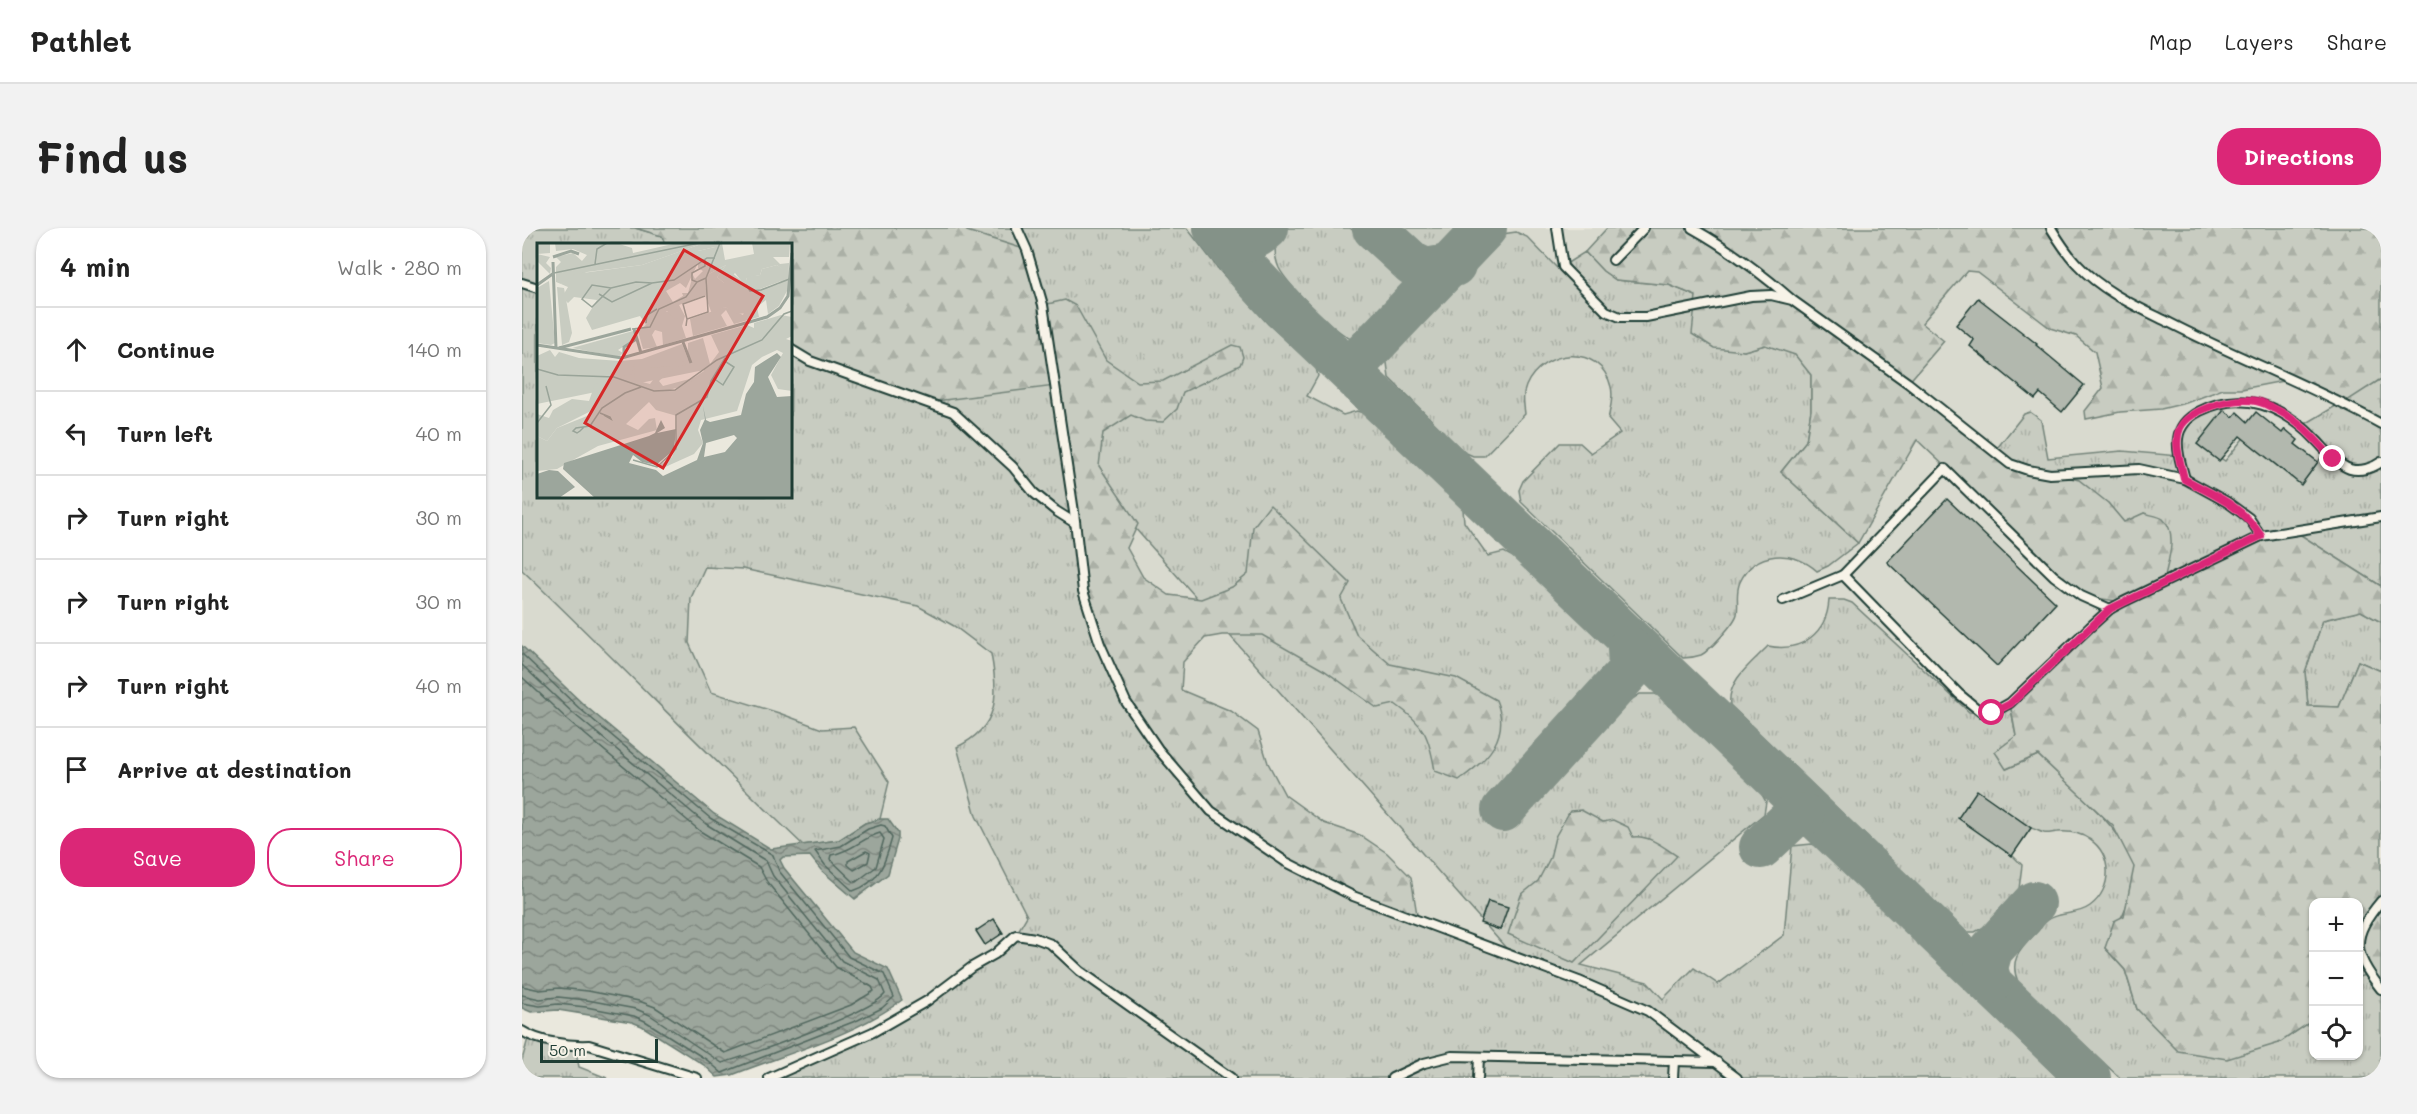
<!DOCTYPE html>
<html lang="en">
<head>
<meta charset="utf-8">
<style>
	body { margin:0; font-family:Mali,sans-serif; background:#f2f2f2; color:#222 }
	.controls { position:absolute; right:18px; bottom:18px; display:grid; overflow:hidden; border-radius:12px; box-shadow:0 2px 4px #0004 }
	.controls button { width:54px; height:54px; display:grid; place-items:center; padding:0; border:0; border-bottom:2px solid #e0e0e0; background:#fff; color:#222; font:30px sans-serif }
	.scale { position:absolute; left:18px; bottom:15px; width:118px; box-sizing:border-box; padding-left:6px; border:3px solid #1f3d34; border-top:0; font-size:16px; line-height:21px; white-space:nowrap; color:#1f3d34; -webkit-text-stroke:4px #f7f3e8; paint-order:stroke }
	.stop { position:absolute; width:18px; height:18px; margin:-14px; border:4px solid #db2777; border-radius:50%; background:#fff }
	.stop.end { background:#db2777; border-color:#fff; box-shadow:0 2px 6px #0008 }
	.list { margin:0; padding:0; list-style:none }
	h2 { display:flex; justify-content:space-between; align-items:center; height:78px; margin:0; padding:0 24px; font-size:26px }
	h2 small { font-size:20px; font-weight:400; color:#767676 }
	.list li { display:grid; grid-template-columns:39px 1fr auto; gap:18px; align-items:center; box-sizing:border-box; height:84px; padding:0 24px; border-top:2px solid #e0e0e0 }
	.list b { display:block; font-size:22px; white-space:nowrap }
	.list em { font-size:20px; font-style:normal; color:#767676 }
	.actions { display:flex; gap:12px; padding:18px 24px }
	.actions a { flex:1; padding:14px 0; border:2px solid #db2777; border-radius:24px; text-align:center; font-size:21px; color:#db2777 }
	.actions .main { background:#db2777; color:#fff }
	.icon { flex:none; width:33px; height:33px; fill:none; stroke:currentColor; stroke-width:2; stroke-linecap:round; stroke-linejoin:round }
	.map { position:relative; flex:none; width:1859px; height:850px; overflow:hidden; border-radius:24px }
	header { display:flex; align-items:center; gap:36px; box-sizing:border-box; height:84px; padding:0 30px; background:#fff; border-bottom:2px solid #e0e0e0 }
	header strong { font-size:28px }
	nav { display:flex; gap:33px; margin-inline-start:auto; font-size:21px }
	.intro { display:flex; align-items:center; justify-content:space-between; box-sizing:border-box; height:144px; padding:0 36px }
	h1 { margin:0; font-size:42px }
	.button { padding:15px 27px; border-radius:24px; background:#db2777; color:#fff; font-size:21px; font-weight:700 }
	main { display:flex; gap:36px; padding:0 36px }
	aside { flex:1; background:#fff; border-radius:24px; box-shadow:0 2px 4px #0004 }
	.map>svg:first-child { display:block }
</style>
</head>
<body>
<header>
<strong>Pathlet</strong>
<nav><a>Map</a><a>Layers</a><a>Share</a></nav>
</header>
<div class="intro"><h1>Find us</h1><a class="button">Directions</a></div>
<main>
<aside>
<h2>4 min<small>Walk · 280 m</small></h2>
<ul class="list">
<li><svg class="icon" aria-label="ahead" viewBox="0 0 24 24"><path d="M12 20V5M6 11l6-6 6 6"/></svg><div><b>Continue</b></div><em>140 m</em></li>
<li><svg class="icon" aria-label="left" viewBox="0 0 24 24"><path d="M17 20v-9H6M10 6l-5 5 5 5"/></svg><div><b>Turn left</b></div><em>40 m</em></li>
<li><svg class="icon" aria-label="right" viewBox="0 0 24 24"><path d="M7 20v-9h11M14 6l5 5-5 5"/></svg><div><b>Turn right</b></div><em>30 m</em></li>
<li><svg class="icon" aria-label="right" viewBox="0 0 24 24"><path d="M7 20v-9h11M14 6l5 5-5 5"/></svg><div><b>Turn right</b></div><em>30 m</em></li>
<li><svg class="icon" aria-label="right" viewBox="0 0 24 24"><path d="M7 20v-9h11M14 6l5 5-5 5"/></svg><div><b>Turn right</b></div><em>40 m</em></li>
<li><svg class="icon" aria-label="arrive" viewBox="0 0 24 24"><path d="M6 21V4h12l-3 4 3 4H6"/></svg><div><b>Arrive at destination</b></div></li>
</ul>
<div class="actions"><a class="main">Save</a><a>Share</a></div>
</aside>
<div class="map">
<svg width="1859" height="850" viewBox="0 0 1859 850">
	<defs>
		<pattern id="grass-tufts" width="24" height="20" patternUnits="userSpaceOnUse" patternTransform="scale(1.5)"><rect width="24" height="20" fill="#c8ccc1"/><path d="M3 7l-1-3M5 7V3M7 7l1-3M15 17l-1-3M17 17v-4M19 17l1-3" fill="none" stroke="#abb0a6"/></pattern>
		<pattern id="forest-firs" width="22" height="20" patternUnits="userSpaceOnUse" patternTransform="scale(1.5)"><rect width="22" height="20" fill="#c8ccc1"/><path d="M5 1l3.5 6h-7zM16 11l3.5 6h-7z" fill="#abb0a6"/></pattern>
		<pattern id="water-waves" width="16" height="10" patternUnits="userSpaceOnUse" patternTransform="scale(1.5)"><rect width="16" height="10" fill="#9ca69c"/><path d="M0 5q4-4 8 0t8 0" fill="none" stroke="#7f8880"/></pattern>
	</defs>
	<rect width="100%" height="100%" fill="#eae8dd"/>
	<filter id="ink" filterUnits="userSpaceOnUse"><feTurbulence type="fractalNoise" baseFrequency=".0167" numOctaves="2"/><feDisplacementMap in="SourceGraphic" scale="12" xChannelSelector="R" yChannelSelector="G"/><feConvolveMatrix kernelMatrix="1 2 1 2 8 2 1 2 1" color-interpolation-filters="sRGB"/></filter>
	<g filter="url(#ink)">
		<path fill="#d9dacf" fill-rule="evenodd" d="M0,0H1859V850H456L380,772L366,742L331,724L262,640L250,621L192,586L61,476L0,418ZM16,16H268V268H16ZM1792,674H1836V828H1792Z"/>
		<g fill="url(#grass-tufts)" stroke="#74847a" stroke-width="1.5" fill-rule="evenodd">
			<path d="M0,0H113L140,8L143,16H16V268H268L269,121L348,0H665L698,43L746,96L794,140L796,148L785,168L821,187L835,183L844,186L937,275L941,281L942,294L966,328L982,324L993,330L1085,418C1091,428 1092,435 1086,445L980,559L1118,466H1133L1141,469L1239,565L1244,574L1242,586L1059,737L1125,754L1141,771L1172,740L1196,756L1262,707L1270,618L1290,616L1298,619L1536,850H247L351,804L450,739L488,717L505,688L454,588L435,519C477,499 477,468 469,426L432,398L396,378L221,341L183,339L169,370L167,415L189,464L257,485L300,501L332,499L367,554L358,591L343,595L317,612L281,617C186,527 95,433 0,342ZM543,221L991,728L764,634L561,363Z"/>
			<path d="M758,0H828L881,44C882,52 885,63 883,71C879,91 850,121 829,111C812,103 765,56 757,40C752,29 751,9 758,0Z"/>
			<polygon points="879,0 956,0 929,26 904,24"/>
			<path d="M994,4L1005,9L1036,41L1063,24L1081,43L1094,52L1147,57L1174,68L1171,106L1222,123L1243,117L1273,126L1289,147V182L1284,213L1259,244L1336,315L1306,338L1295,343C1271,321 1233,322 1218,354C1213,365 1217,375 1215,386C1213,395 1187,423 1179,427C1173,429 1167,430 1161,430L999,274L997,262L1001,253L1038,215H1058L1069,225L1098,205L1086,191C1088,181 1092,169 1089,159C1078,114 1020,121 1004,158C1000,167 1002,177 1003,186L962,228H951L942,224L867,150L864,127L867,115L968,13L980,6Z"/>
			<polygon points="1859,151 1859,358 1771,302 1642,354 1622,285 1602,295 1586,275 1506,242 1472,224 1502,186 1508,184 1519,192 1526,230 1600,223 1657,228 1658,199 1694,177 1704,185 1678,216 1703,233 1724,207 1784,250 1804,223 1780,198"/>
			<path d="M1307,372H1322L1330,375L1447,484L1470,485L1488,475L1494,508L1485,541L1516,527C1545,556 1601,599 1612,638C1618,659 1594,701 1583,720L1603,742L1615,781L1757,815L1791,792L1792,828H1836L1837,749L1847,746L1859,761V850H1598L1496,754C1486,730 1500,720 1516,703C1519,699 1524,692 1529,690C1541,684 1556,687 1568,678C1591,661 1591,626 1567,611C1558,605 1547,603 1536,604C1531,604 1527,606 1522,605C1518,604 1513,601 1509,600L1490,627L1500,637L1497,661L1462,699L1453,704H1444L1208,477C1205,452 1230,435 1246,418C1279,425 1305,405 1307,372Z"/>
			<polygon points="1839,383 1859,394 1859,443 1836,433 1817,479 1786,478 1783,444 1801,392"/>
			<polygon points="7,807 53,818 57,839 85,850 0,850 0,832"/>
		</g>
		<g fill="url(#forest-firs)" stroke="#74847a" stroke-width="1.5">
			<path d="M113,0H442L445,3L505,22L521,77L543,72L554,78L584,132L616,154L641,153L710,117L718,119L721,129L718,137L661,164L655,181L641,194L623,193L609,187L581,205L577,238L616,296L605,320L621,349L647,367L679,371L710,359L726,346L731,299L748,277L828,355L819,371L835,407L868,436L934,450L974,472C989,508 966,532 937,552L913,543C907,508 903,497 873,476L855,480L803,443L740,407H700L683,410L661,434L659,462L709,483L736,503L746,535L763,567L802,595L838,607L865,625L889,649L896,693L831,668L764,634L689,583L604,474L561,363L533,158L406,174L288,133L269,121L268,16H143L140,8Z"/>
			<path d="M1085,0H1859V151L1822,175L1766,152L1720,161H1701L1664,175L1639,181L1598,184L1564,191L1563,183L1581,160L1573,124L1554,108L1528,100L1455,44L1445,43L1400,95L1422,113L1386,155L1488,236L1557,252L1586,275L1602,294L1622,285C1628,287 1637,288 1641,291C1657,306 1645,335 1642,353L1739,308L1771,302L1859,358V394L1839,383L1801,392L1783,444L1786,478L1817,479L1836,433L1859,443V761L1847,746L1837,749L1836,674H1792L1791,792L1757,815L1705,831L1656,823L1615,781L1603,742L1583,720L1592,693L1602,688L1612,639L1591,598L1516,527L1484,541L1473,524L1494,508L1488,475L1602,374L1559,368L1395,212L1336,315L1259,244L1284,213L1289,182V147L1273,127L1243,117L1222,123L1192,120L1170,106L1174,68L1147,57L1094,52L1081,43L1063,24Z"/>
			<path d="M1059,582L1081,594L1091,592L1106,599L1111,609C1128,607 1141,619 1155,628L1052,735L986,706L999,667L1016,653L1028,630L1033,609L1048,583Z"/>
		</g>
		<path fill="url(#water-waves)" stroke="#6a7c72" stroke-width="1.5" d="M0,418L61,476L192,586L249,621L317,612L343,595L358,591H366L376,605V611L366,646L333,671L299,642L288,628L261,629L258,632L262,640L331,724L366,741L380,772C332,808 266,825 210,847L195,849L182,837L120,798L110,794L36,782L9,784L0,780Z"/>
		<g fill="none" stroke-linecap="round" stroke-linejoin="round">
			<g stroke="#51675e" stroke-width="1.5">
				<polyline points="0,426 57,480 188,590 251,627 257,643 327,729 362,746 372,769 360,780 336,792 200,845 185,832 123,793 112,788 64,779 36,776 18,778 0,775"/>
				<path d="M0,437L52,486L184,596L244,633L251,648L320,733L357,752L363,766C350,784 228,827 200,835L128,787L114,781L65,772L36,769L18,771L0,767"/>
				<polyline points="0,449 46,492 178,603 237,639 245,654 314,739 350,759 352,763 329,777 203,825 133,779 117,773 66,763 37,760 18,762 0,758"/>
				<path d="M359,597L363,598L370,610C363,635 358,654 331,663L303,637L293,623L319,618L346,601Z"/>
				<path d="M358,605L362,611L354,639L334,654L331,653L308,631L309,627C331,623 340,610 358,605Z"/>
				<polygon points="344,623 348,625 346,634 332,642 326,637 326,633"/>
			</g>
			<g stroke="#849288" stroke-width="44">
				<polyline points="693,0 729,46 765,84 1567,850"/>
				<polyline points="852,0 891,36 904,42 932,37"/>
				<path d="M711,14C726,13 734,10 745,0"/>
				<polyline points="828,133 837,132 963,0"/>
				<polyline points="981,582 1108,442 1107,420"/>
				<polyline points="1239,619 1272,588 1281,587"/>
				<polyline points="1468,755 1464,740 1469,722 1512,675"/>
			</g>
		</g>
		<g fill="#b2b8ae" stroke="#1f3d34" stroke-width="1.5">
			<polygon points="1456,70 1515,116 1514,117 1562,157 1540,184 1518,165 1513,171 1448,118 1452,112 1434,97"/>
			<polygon points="1702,182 1711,189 1715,184 1726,194 1734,184 1760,205 1763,201 1776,212 1773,216 1796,234 1779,257 1718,208 1697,233 1675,216"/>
			<polygon points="1425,271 1534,375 1475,438 1365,334"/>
			<polygon points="1455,562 1509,600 1490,628 1436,590"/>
			<polygon points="966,673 986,679 978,702 958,695"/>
			<polygon points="472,691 481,705 463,717 454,703"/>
		</g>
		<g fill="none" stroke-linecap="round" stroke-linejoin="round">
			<defs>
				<g id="lane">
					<polyline points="495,0 505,22 521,77 552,284 561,363 578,416 604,474 636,521 689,583 764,634 831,668 1057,753 1126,783 1215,850"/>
					<polyline points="1035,0 1041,39 1084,83 1098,89 1124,89 1229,68 1249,67 1270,72 1386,155 1488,236 1506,242 1528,246 1617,241 1663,251 1705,274 1727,290 1739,308"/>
					<path d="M1170,0C1206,20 1238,44 1269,71"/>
					<path d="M1529,0C1537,13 1545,26 1556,37C1581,64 1616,79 1648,95C1718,131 1791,158 1859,196"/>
					<polyline points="1091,32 1122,0"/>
					<polyline points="0,55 16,60"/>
					<polyline points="268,121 288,133 431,184 491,239 512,265 534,283 553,295"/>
					<path d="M1663,251C1655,222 1647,199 1678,183C1721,161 1762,179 1793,211C1804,222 1814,236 1828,241C1838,244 1851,240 1859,234"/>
					<polyline points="1321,347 1423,241 1532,348 1559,368 1588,381"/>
					<polyline points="1261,372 1321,347 1437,466 1459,484 1470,485 1488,475 1568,399 1588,381 1601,374 1739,308 1859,289"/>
					<path d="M1859,673C1829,709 1830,724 1859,761"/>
					<path d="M0,803C17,814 47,818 67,817L175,850"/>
					<polyline points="247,850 351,804 405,773 450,739 473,726 494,707 513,710 529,716 558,743 709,850"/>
					<polyline points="870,850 902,835 930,828 1195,834"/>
					<polyline points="956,850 957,829"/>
					<polyline points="1151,850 1152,833"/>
				</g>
			</defs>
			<use href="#lane" stroke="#1f3d34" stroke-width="12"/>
			<use href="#lane" stroke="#f7f3e8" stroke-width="8"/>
		</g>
	</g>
	<g fill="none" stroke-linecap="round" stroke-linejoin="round" filter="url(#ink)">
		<path stroke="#db2777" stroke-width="8" d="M1470,485L1488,476L1588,381L1739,308C1719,277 1694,268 1662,251C1659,236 1651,215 1658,200C1668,180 1713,169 1734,173C1739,174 1746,177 1751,180C1776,191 1793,211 1811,231"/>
	</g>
	<g transform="translate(15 15)">
		<rect width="255" height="255" fill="#eae8dd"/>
		<path d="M0,0H13V10L0,11L13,14L9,20L14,25L13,31L0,18ZM18,0H79L95,5L96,10L140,0H167L105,22L50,29L24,41L19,39V24L24,19L19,14L36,10L45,18L50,12L36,6L19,8ZM178,0H185L188,17L217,11L215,0H253L252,14H236L243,21L252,20L251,46L242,63L231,71L229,57L220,64L222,74L197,81L189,67L184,72L190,83L156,93L153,76L188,64L206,72L215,48L242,41L245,36L246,27L240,22L225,26L223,32L209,35L211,40H206L198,30L187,40L180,34L189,22L170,32L168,46L147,55L145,50H151L156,32L158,36L166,28L161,25V8L178,4ZM12,38L18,100L14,102L0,100V45ZM20,44L27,45L35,90L32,99L25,102ZM127,68L148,73L145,83L149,95L126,102L125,89L118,87L115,92L120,104L106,106L101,88ZM244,72L255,74V93L249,96L255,98V148L241,146L234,132L246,110L240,107L225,114L215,122L200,168L164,177L161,187L166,200L157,211L126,225L123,222L135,214L139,203L140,173L119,167L112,159L89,181L101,187L112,176L118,175L120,187L61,203L20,226L0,228V193L10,198L20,185L50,173L88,143L0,161V113L13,107L18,114L22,109L42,115L83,118L105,116L145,101L151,116V100L166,95L173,121L182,109L174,92L210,82L217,85V80ZM167,128L138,147L98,141L167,127ZM96,88L100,95L81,107L86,110L82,114L35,105Z" fill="#c8ccc1" fill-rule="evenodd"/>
		<path d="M167,0H178V4L161,8V20L149,45L143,40L129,48L136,59L162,43L168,46L170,32L189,22L180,34L187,40L186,33L193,28L207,40L210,39L209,34L223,32L225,26L240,22L246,26L247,37L215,49L217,60L212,70L199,71L188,64L175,71L168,52L142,62L148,73L137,76L130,68L109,82L103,73L55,87L49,75L60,57L37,54L31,60L25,54L31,44L24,41L38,31L105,22ZM143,115L149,122L138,124L122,138L126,143L160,134L147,143L124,149L91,139L85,151L62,168L56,167L20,185L10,198L0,193V171L12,175L16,167L35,156L52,158L58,141L95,131L97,120L98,137L113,141L119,133L113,125L134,123Z" fill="#c8ccc1"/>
		<path d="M240,110L244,114L231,134L240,154L255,153V255H58L26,226L27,220L112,193L118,190L124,177L128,185L120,190L139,186L137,207L119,222L105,219L96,212L92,220L119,227L126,233L160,217L166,200L163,187L168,176L166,163L169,177L173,179L204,172L209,151L217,139L218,124ZM197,192L200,195L188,209L167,214L169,200ZM12,227L21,228L38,244L22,255H0V231Z" fill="#9ca69c" fill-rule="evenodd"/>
		<path fill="none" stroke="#9ca69c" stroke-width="3" d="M16,14L34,8L42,11M16,19L19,105M0,42L17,30M97,86L104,110M146,99L154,120M0,102L85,115L230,74L243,65L251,53L255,10M22,105L94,86M87,114V104L101,95"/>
		<path fill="none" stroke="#99a499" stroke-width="1.5" d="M58,21L60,6L70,0M17,30L162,0M160,39L155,37V30L168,23V16M209,42L213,48L224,47L255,35M74,45L55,64L45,56L55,42L74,45L99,39L115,40M62,51L75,59L115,40L137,37L170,15H178M150,76L146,61L168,53M109,80L110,72L120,66M149,83L150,76L171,69L169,35L183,0M95,86L113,84L122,66L149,54L160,39L169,35M0,126L21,132L77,134L117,148L138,147L180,117L225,97L247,71L255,68M176,135L186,142L197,124L186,117M63,170L73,174L74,176L67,172M0,180L14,162L9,143M47,184L43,188L40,190L36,188L39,185L53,183L65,165L88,150L104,144M96,217L120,224L139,206V172L170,154L174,138L188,115"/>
		<path fill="#d62828" fill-opacity="0.15" stroke="#d62828" stroke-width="3" d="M147,7L226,53L126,225L48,180Z"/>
		<rect width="255" height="255" fill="none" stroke="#1f3d34" stroke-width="3"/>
	</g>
</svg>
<div class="controls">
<button>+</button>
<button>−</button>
<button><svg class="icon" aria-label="locate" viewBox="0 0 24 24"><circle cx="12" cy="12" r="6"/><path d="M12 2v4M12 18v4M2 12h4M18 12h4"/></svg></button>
</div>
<div class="scale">50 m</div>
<div class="stop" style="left:1470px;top:485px"></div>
<div class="stop end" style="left:1811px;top:231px"></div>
</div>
</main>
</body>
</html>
